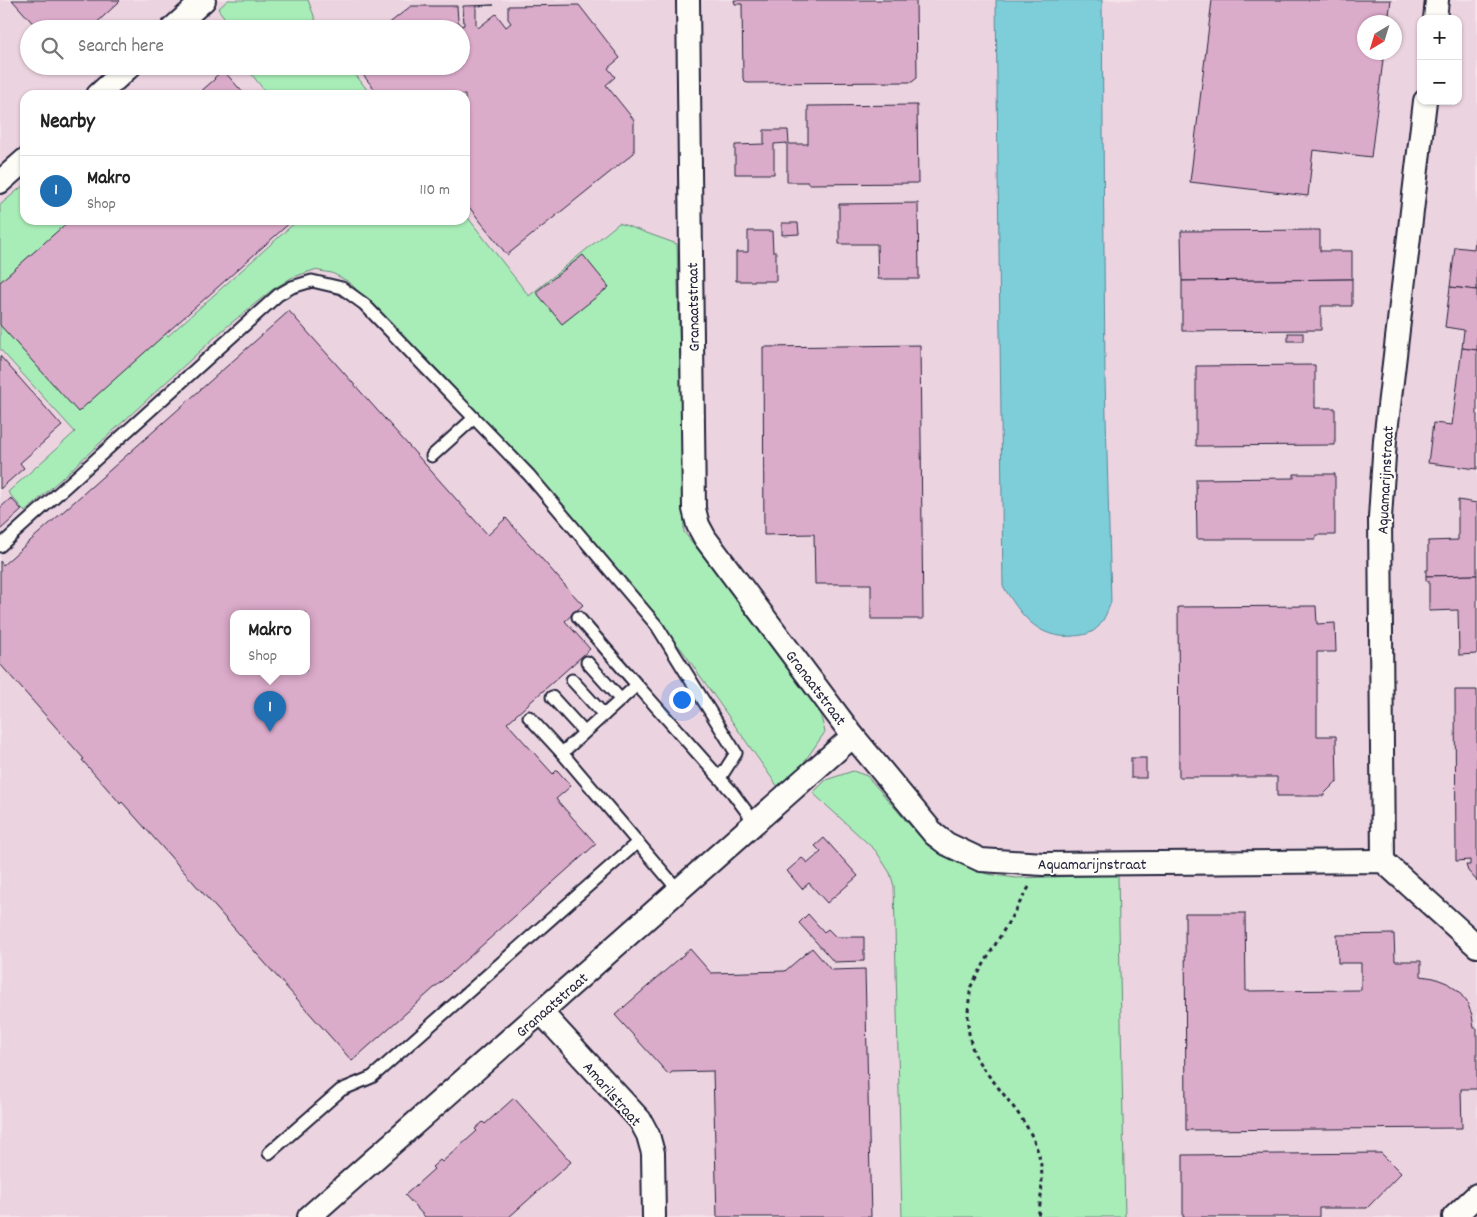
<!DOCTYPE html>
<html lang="en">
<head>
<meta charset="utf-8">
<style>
	body { margin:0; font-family:Dekko,sans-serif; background:#f2f2f2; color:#222 }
	.controls { position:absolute; right:15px; top:15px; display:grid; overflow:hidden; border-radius:10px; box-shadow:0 1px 4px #0004 }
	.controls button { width:45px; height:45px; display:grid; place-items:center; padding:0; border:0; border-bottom:1px solid #e0e0e0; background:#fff; color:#222; font:25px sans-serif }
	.compass { position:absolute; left:1357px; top:15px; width:45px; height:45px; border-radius:50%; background:#fff; box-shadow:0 1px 4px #0004; rotate:218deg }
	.you { position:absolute; left:681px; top:699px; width:18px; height:18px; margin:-12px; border:4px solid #fff; border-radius:50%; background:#1a73e8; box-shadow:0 0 0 8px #1a73e833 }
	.badge { display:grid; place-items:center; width:32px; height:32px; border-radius:50%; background:#1f6fb2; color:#fff; font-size:16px; font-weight:700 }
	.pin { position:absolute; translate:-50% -41px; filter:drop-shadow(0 1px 2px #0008) }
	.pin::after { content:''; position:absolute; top:26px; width:18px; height:15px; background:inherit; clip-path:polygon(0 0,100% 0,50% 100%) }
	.popup { position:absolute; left:230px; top:610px; width:80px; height:65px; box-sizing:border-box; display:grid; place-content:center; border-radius:10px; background:#fff; filter:drop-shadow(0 1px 4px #0005); font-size:16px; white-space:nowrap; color:#767676 }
	.popup b { font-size:19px; color:#222 }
	.popup::after { content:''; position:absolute; left:50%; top:100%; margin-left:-10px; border:10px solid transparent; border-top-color:#fff }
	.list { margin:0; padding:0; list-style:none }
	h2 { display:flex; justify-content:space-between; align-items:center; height:65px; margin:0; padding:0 20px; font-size:21px }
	h2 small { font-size:16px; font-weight:400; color:#767676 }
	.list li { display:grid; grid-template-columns:32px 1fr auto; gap:15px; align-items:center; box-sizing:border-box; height:70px; padding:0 20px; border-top:1px solid #e0e0e0 }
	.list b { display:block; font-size:19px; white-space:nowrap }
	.list p { margin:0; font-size:16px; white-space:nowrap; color:#767676 }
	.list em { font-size:16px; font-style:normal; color:#767676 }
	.icon { flex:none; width:28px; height:28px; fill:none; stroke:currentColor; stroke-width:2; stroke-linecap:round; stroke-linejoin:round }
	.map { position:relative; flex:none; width:1477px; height:1217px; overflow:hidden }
	.search { position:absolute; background:#fff; box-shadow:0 1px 4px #0004; left:20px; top:20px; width:450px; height:55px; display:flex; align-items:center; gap:12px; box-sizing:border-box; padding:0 18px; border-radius:28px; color:#767676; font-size:19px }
	.panel { position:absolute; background:#fff; box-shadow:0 1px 4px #0004; left:20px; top:90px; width:450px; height:135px; border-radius:15px }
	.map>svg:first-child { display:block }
</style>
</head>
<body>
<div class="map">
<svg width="1477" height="1217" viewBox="0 0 1477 1217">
	<rect width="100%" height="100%" fill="#f3e4ea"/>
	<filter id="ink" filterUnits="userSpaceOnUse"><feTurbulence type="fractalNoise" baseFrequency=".02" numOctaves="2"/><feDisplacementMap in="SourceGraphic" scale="10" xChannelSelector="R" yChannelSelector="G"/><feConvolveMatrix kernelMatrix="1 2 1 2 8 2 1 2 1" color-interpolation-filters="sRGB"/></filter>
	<g filter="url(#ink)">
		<path fill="#ecd3e0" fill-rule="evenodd" d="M0,0H1477V1217H0ZM1421,19H1458V101H1421ZM1364,22H1394V52H1364ZM29,29H461V66H29ZM25,95H465V220H25ZM234,613H306V671H234Z"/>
		<g fill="#a8edb8" stroke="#65887a">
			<polygon points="228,0 308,0 319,29 233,29 218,9"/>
			<polygon points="245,66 349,66 371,95 268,95"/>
			<polygon points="25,184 25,220 66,220 168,336 298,220 465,220 465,214 529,296 619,223 677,244 684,532 816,699 825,732 802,765 778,787 682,650 549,491 440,372 349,282 332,273 314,270 291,278 272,290 225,328 25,512 8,492 75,432 0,349 0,205"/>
			<polygon points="853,771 867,776 928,846 959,863 987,874 1016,878 1118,875 1125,1217 902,1217 894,886 890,873 876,851 813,793 826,780"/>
		</g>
		<path fill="#7eced9" stroke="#59899a" d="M996,0H1102L1105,379L1111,602C1108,610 1104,620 1099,626C1092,634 1084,635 1074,636C1038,640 1020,614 1003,586Z"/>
		<g fill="#dbabca" stroke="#22223b" fill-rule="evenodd">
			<polygon points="12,0 119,0 120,1 90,29 38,29"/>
			<polygon points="734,0 916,0 917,78 912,82 747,83 743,79 742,4 735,4"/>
			<polygon points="1212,0 1391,0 1388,22 1364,22 1364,52 1384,52 1371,157 1313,150 1308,196 1190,182"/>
			<polygon points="494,5 476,6 476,25 478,28 496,14 506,27 511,23 508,19 508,6 579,5 620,58 608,68 615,77 606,85 634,120 634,153 507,255 465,202 465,95 379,95 356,66 461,66 461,29 382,29 411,6 457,6 458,21 462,26 464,25 463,6"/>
			<polygon points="223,70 245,95 195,95 198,93 199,93 215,79 214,78"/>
			<polygon points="917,105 918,183 808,184 808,182 787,182 787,143 774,144 774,174 735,174 735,145 764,144 764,130 788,130 789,144 808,144 808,106"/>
			<polygon points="918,203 919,279 878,279 877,244 839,244 839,204"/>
			<polygon points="70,220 293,220 78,412 0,325 0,282"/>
			<polygon points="782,223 798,223 799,234 782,235"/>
			<polygon points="1477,223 1477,290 1450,287 1455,247 1474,249"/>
			<polygon points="1320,230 1320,251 1352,251 1352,279 1182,281 1181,231"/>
			<polygon points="748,231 772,231 773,252 776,252 776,281 736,281 736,252 748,252"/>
			<polygon points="583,255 609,287 562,324 536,292"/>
			<polygon points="1352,279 1352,306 1321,306 1321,330 1182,331 1182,281"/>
			<polygon points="1450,287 1477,290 1477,350 1462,348 1464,330 1445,327"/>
			<path d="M289,311L488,535L506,518L570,591L583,605L565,621L590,649L507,723L553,774L557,770L571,786L556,799L596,844L352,1061L122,802L120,804L119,802L82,760L84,759L0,664V561L3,565ZM234,613H306V671H234Z"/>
			<rect x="1288" y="333" width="15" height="8"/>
			<polygon points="920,345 923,619 871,619 871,584 815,584 814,534 764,535 763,347"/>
			<polygon points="1462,348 1477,350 1477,469 1428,463 1433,423 1452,425"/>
			<polygon points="0,356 62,426 20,463 24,468 0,489"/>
			<polygon points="1315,365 1315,408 1335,408 1335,445 1196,446 1196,366"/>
			<polygon points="1294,474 1335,474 1335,535 1316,535 1316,539 1197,539 1196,479 1294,478"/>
			<polygon points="11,498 22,510 0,530 0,508"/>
			<polygon points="1458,500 1477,503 1477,575 1426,576 1426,570 1428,570 1428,541 1458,540"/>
			<polygon points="1477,575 1477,654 1459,655 1458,610 1429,611 1429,581 1426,581 1426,576"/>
			<polygon points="1316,606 1317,624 1335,623 1336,652 1317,652 1317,736 1336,736 1337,783 1335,783 1324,794 1324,796 1277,796 1277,777 1179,777 1178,607"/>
			<polygon points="1455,690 1477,690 1477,881 1468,871 1466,865 1470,865 1470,860 1456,861"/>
			<rect x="1131" y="758" width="15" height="20"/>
			<polygon points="824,838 858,876 827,903 809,883 802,889 787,871 802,858 808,863 821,852 815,846"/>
			<polygon points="1185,913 1245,913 1246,991 1361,990 1361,963 1338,963 1337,935 1394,934 1395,961 1421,961 1421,976 1434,978 1447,983 1458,991 1467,1002 1472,1015 1474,1028 1477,1028 1477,1089 1461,1089 1462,1128 1186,1130"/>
			<polygon points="808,914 824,932 828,929 836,937 864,937 864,961 834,962 799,923"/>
			<polygon points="812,948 831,970 865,969 871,1217 717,1217 713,1071 672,1072 669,1075 615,1015 690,949 711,973 785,971"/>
			<polygon points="514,1098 571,1162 509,1217 425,1217 405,1195 434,1169 432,1167 440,1160 442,1162 477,1131 475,1129 483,1122 485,1124"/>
			<polygon points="1381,1153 1401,1173 1367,1208 1319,1208 1319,1217 1183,1217 1183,1155"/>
		</g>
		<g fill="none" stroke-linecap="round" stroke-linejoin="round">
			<defs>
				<g id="service">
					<polyline points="432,456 474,418"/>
					<polyline points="0,546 278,295 292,287 312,281 342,288 364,304 529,475 657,626 736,753 720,778"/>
					<polyline points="578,617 637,685"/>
					<polyline points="587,662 621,700"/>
					<polyline points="572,680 604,715"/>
					<polyline points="552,697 584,732"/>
					<polyline points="529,717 562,753"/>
					<polyline points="679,891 562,753 637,685 732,792 755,823"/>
					<polyline points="269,1153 341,1090 372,1077 638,842"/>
				</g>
				<g id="minor">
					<polyline points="1435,19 1437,0"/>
					<polyline points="172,29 204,0"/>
					<polyline points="98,95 130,66"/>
					<polyline points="0,182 25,160"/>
					<polyline points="853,736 934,834 947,844 981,860 1043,864 1383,861 1477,946"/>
					<polyline points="1383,861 1380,518 1385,440 1425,101"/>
					<polyline points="541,1012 640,1120 648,1135 653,1153 654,1217"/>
					<polyline points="309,1217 853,736 705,538 698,525 694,509 688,0"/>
					<polyline points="1454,1217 1477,1195"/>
				</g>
			</defs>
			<use href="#service" stroke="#22223b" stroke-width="15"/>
			<use href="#minor" stroke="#22223b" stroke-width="26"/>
			<path stroke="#22223b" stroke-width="3" stroke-dasharray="4 4" stroke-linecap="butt" d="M1029,887L971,986C968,1005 966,1024 971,1043C974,1058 984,1070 994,1082C1012,1106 1034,1129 1040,1160C1044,1178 1041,1199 1038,1217"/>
			<use href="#service" stroke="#fdfcf7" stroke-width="11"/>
			<use href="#minor" stroke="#fdfcf7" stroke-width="22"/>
		</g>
	</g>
	<g text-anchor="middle" stroke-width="4" stroke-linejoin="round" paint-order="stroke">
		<g font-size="16" fill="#22223b" stroke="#fdfcf7">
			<text transform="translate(692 307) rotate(-91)" y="6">Granaatstraat</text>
			<text transform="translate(1384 480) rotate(-87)" y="6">Aquamarijnstraat</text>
			<text transform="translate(817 687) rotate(53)" y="6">Granaatstraat</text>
			<text x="1092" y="869">Aquamarijnstraat</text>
			<text transform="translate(551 1004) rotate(-41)" y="6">Granaatstraat</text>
			<text transform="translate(613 1093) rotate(49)" y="6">Amarilstraat</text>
		</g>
	</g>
</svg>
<div class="controls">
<button>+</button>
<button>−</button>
</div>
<svg class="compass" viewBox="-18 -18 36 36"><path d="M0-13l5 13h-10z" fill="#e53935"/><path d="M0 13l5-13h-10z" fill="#767676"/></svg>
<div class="you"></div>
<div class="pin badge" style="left:270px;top:732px">1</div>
<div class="popup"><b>Makro</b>Shop</div>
<div class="search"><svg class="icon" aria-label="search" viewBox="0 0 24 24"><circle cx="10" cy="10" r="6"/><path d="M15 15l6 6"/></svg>Search here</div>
<section class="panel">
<h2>Nearby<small></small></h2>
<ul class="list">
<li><span class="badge">1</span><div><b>Makro</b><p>Shop</p></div><em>110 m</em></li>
</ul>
</section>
</div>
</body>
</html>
